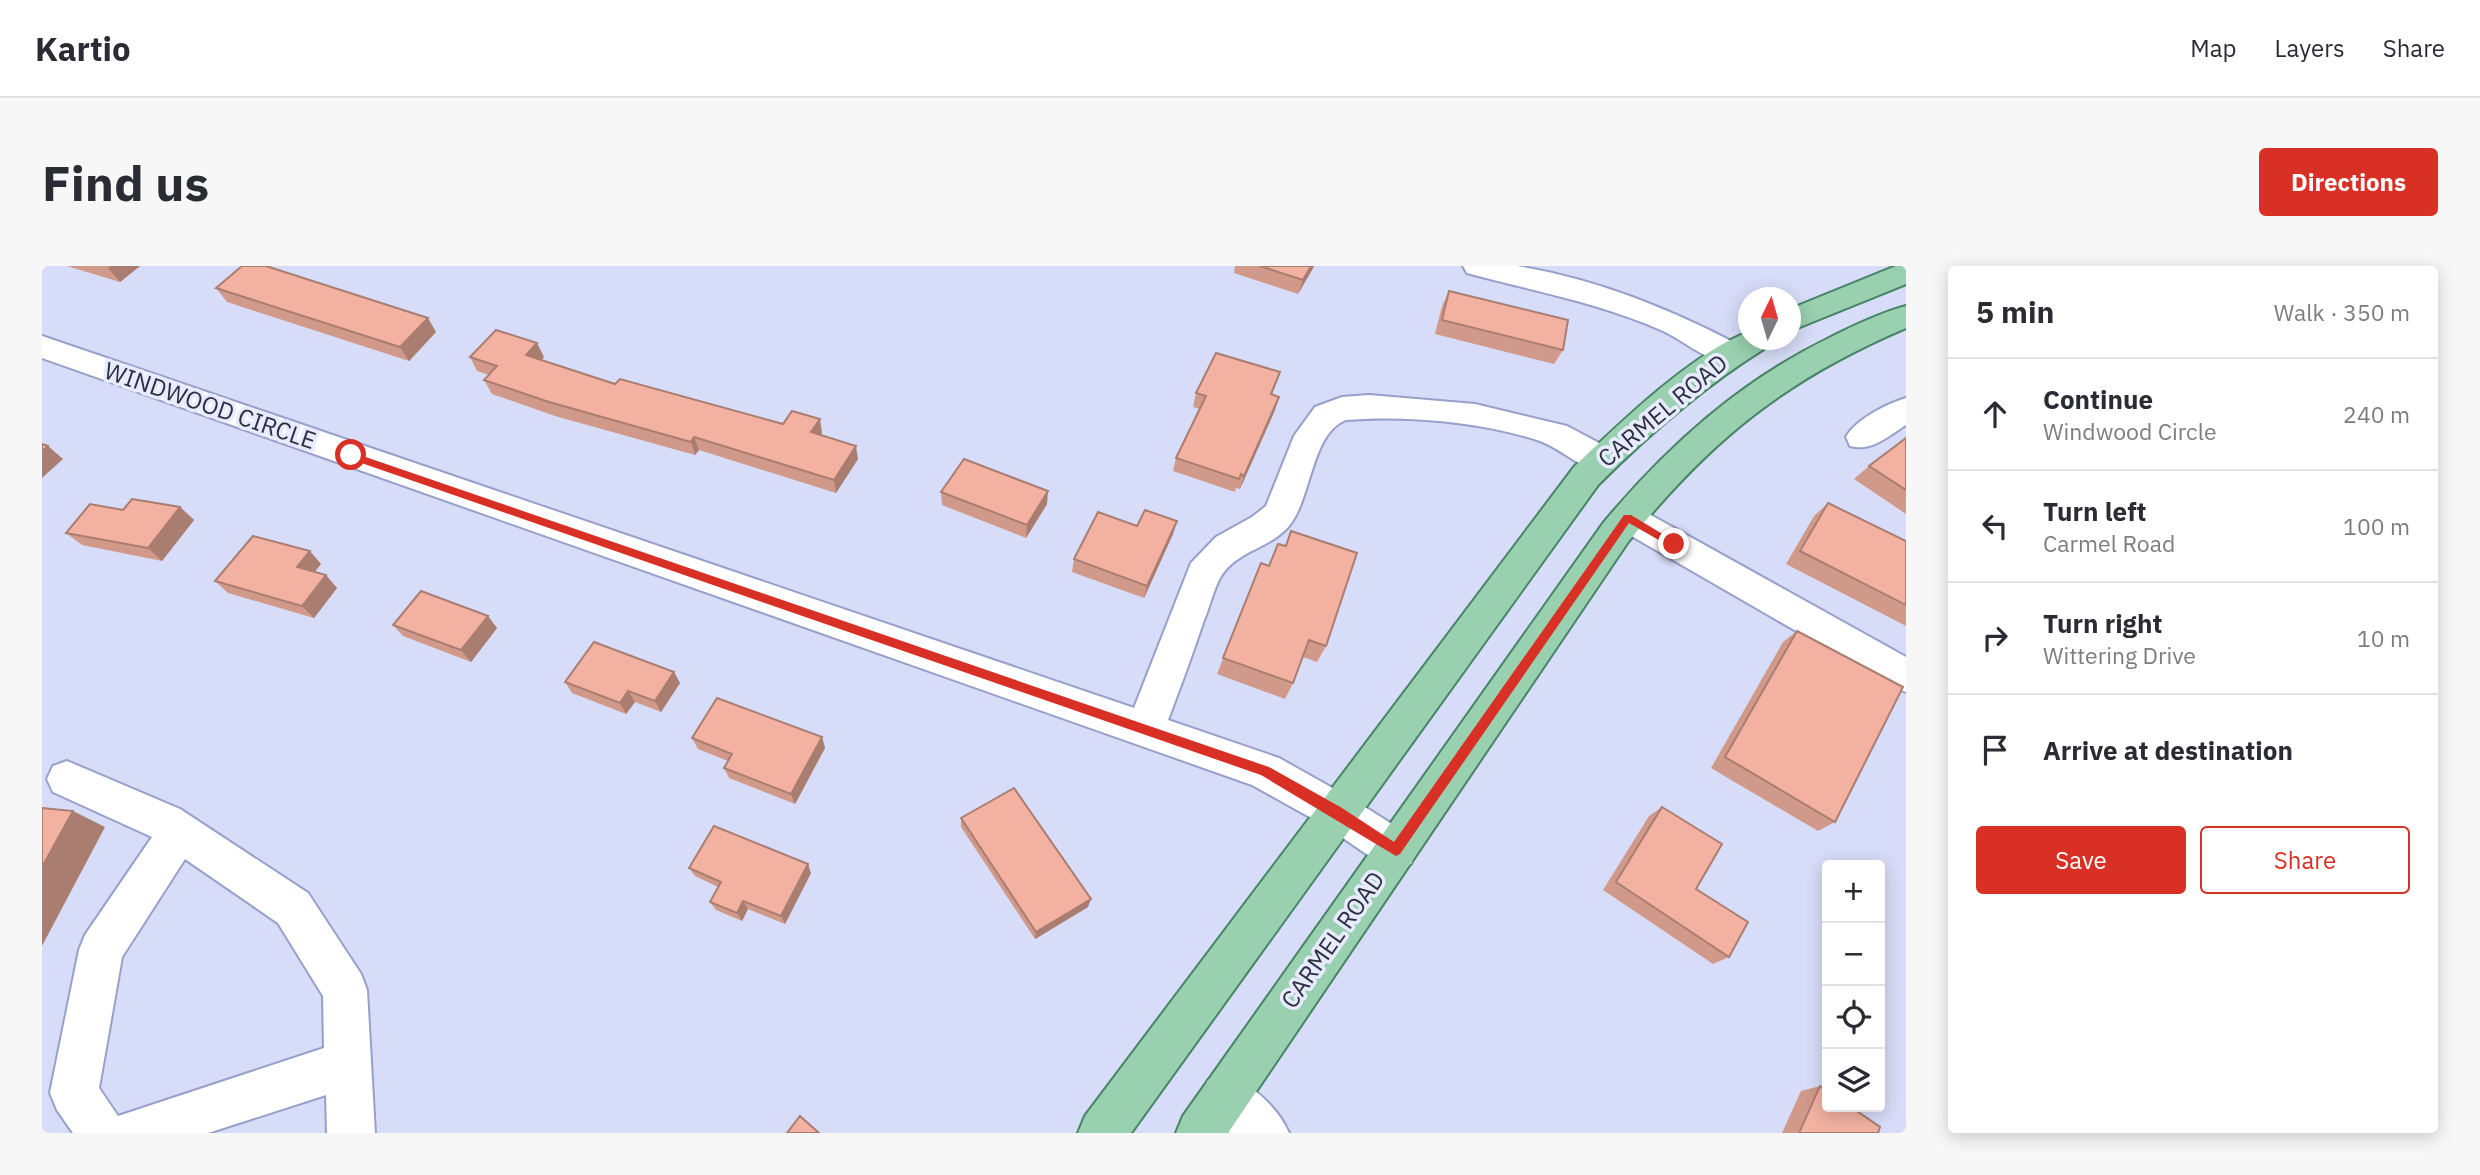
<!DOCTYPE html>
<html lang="en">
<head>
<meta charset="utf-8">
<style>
	body { margin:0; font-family:"IBM Plex Sans",sans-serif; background:#f7f7f7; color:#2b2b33 }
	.controls { position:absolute; right:21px; bottom:21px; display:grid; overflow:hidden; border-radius:7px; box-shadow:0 4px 18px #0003 }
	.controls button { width:63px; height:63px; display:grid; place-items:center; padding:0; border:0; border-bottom:2px solid #e1e1e2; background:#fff; color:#2b2b33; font:35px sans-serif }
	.compass { position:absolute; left:1696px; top:21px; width:63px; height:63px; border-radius:50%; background:#fff; box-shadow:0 4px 18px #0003; rotate:5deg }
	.stop { position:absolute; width:21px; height:21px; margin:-16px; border:5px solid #d93025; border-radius:50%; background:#fff }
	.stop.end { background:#d93025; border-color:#fff; box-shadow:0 2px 7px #0008 }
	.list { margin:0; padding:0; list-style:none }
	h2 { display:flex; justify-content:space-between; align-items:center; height:91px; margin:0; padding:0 28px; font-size:30px }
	h2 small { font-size:23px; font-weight:400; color:#7c7c81 }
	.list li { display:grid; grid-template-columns:46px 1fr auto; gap:21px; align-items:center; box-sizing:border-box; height:112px; padding:0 28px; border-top:2px solid #e1e1e2 }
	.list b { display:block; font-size:26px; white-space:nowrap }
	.list p { margin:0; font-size:23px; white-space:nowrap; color:#7c7c81 }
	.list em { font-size:23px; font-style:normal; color:#7c7c81 }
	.actions { display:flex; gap:14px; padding:21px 28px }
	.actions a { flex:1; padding:16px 0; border:2px solid #d93025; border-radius:7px; text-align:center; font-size:24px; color:#d93025 }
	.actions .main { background:#d93025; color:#fff }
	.icon { flex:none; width:38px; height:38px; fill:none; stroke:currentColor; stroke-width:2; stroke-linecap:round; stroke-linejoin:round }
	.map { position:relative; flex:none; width:1864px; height:867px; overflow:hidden; border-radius:7px }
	header { display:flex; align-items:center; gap:42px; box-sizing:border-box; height:98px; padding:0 35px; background:#fff; border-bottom:2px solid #e1e1e2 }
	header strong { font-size:33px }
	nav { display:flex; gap:38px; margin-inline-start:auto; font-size:24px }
	.intro { display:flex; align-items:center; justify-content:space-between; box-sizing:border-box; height:168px; padding:0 42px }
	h1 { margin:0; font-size:49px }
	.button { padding:18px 32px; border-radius:7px; background:#d93025; color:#fff; font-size:24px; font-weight:700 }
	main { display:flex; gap:42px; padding:0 42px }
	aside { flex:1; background:#fff; border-radius:7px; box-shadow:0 4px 18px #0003 }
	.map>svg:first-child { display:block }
</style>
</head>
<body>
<header>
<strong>Kartio</strong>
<nav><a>Map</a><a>Layers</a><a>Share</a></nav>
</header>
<div class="intro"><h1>Find us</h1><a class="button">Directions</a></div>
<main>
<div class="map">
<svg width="1864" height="867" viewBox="0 0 1864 867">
	<rect width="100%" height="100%" fill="#d7ddf8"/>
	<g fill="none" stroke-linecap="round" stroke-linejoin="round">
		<defs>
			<g id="minor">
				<path d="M1421,0C1438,0 1458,0 1475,0C1555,13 1628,43 1699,80L1703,88L1699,96C1673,103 1645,76 1621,65C1558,37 1491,25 1425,7Z"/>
				<path d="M0,70L1092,442L1149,297L1174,271L1210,251L1224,240L1252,170L1273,141L1300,131L1327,129L1433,138L1525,160L1572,185L1577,194L1572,203C1545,211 1523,184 1498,175C1442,156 1363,149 1304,154C1269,167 1270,232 1247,260C1228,283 1194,284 1178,312C1171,325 1167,343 1161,357C1150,390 1138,422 1126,454L1237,492L1310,533L1369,570L1375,584L1369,598L1354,604L1339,598L1282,559L1210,519L0,92Z"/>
				<path d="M1864,132V159C1846,170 1830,186 1808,180L1804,171C1814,153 1845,138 1864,132Z"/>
				<polygon points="1586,239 1598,243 1864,391 1864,426 1851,421 1574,261 1569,252 1574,243"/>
				<path d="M25,495L138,543L266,627L319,708L325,724L333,867H285L284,829L166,867H31L15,844L8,827L37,684L43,669L110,571L11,526L5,513L11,500ZM143,593L236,657L281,730L282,782L76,850L57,822L80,691Z"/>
				<path d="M1183,807C1209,818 1236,841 1247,867H1187L1166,848L1159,831L1166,814Z"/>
			</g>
			<g id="major">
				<polygon points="1854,0 1864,0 1864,18 1748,65 1748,43"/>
				<path d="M1864,40V62C1744,113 1668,174 1586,276L1186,867H1134L1141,850L1562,256C1627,179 1698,115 1789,71C1813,59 1838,47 1864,40Z"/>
				<path d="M1706,66V74H1729L1725,81C1662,120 1608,167 1556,219L1089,867H1036L1043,850L1532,201C1577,158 1649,88 1706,66Z"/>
			</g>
		</defs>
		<use href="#minor" stroke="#97a0ca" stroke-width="4"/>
		<use href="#major" stroke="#478466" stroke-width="4"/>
		<use href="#minor" fill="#fff" fill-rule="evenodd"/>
		<use href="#major" fill="#99d0af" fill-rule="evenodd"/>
	</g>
	<g fill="#d1998a">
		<polygon points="25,0 98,0 78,16"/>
		<polygon points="1193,0 1272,0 1256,28 1192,7"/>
		<polygon points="174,22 394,66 367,95 185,36"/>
		<polygon points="1407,25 1521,84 1512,98 1393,68 1400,40"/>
		<polygon points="428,91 502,91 499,94 573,118 780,167 779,169 816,193 794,227 657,184 653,189 513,150 450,128 442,114 447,109 435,105"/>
		<polygon points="1238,106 1230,128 1233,144 1198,223 1194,222 1193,226 1131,205 1134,192 1158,143 1151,141 1154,127"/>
		<polygon points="1864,172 1864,248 1812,213 1827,200"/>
		<polygon points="899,226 1005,238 984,272 900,239"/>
		<polygon points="1786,237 1864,275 1864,360 1744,298 1772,250"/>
		<polygon points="138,241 152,254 120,295 40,279 24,267 81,244"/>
		<polygon points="1095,260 1131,268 1102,332 1030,306 1032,293"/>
		<polygon points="1249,265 1284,380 1275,396 1261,391 1251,417 1243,433 1175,408 1219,297 1227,300 1243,280"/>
		<polygon points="279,298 272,306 295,322 272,352 186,327 173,315"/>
		<polygon points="351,359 455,362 429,396 361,370"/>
		<polygon points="1755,365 1793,556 1776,565 1669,502 1741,376"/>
		<polygon points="632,406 638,417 619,446 593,436 584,448 530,427 523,416"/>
		<polygon points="780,471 783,482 753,538 687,512 682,502 686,495 656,483 650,472"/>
		<polygon points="1620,541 1654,623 1687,691 1671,698 1561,624 1607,550"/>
		<polygon points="919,552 1046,641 993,673 919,561"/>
		<polygon points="647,602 769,607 743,658 706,643 700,655 674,644 668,636 676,621 653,610"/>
		<polygon points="1778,820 1836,867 1740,867 1759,825"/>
	</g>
	<g fill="#aa7d71">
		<polygon points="69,0 98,0 78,16 66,2"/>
		<polygon points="1269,0 1272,0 1270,4 1256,28 1261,14"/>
		<polygon points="386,52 394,66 367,95 358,81"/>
		<polygon points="495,77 502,91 491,103 484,89"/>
		<polygon points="1237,131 1233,144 1198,223 1202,210"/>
		<polygon points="778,153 780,167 772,179 769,166"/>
		<polygon points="652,171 657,184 653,189 649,176"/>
		<polygon points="6,180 21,193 0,212 0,185"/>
		<polygon points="814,180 816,193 794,227 792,214"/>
		<polygon points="1006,225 1005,238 984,272 985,259"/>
		<polygon points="138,241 152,254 120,295 106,282"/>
		<polygon points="1135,255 1131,268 1102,332 1105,320"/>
		<polygon points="268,285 279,298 267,313 255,301"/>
		<polygon points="284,309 295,322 272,352 260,340"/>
		<polygon points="446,350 455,362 429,396 419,384"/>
		<polygon points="632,406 638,417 619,446 613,435"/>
		<polygon points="586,425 593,436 584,448 578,437"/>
		<polygon points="780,471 783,482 753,538 749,528"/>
		<polygon points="31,545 63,561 0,680 0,601"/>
		<polygon points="766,598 769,607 743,658 739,650"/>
		<polygon points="1049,633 1046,641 993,673 994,666"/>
		<polygon points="701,635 706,643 700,655 695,647"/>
	</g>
	<g fill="#f3b2a1" stroke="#aa7d71" stroke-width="2">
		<polygon points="200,0 224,0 386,52 358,81 174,22"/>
		<polygon points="1218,0 1269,0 1261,14"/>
		<polygon points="1407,25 1526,54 1521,84 1400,54"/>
		<polygon points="454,64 495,77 484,89 573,118 578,113 741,158 750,145 778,153 769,166 814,180 792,214 652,171 649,176 507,136 442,114 455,100 428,91"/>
		<polygon points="1174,87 1238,106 1229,128 1237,131 1202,210 1199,208 1197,213 1134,192 1164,130 1154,127"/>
		<polygon points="1864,172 1864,224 1827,200"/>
		<polygon points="0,178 6,180 0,185"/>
		<polygon points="922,193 1006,225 985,259 899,226"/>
		<polygon points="90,233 138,241 106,282 24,267 48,238 81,244"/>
		<polygon points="1786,237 1864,275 1864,339 1758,285"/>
		<polygon points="1103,244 1135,255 1105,320 1032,293 1056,246 1095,260"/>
		<polygon points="1249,265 1315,287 1284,380 1267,374 1251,417 1181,392 1219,297 1227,300 1236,278 1244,280"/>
		<polygon points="211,270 268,285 255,301 284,309 260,340 173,315"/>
		<polygon points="379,325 446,350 419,384 351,359"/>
		<polygon points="1755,365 1861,421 1793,556 1683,491"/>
		<polygon points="552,376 632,406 613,435 586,425 578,437 523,416"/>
		<polygon points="675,432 780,471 749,528 682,502 690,488 650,472"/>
		<polygon points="972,522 1049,633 994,666 919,552"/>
		<polygon points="1620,541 1680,578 1654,623 1706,656 1687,691 1574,616"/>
		<polygon points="0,542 31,545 0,601"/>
		<polygon points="672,560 766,598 739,650 701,635 695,647 668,636 679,616 647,602"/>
		<polygon points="1778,820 1785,825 1785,841 1809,841 1838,861 1836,867 1757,867"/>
		<polygon points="758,850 777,867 745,867"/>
	</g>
	<polygon fill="#d93025" points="309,186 1227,501 1300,542 1352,576 1582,249 1589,249 1637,278 1632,282 1629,281 1587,257 1358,588 1354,590 1219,509 305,192 305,187"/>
	<g text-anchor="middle" stroke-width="7" stroke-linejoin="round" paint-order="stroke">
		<g font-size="24" fill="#2d3041" stroke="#e7ebfd">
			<text transform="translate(168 140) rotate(19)" y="8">WINDWOOD CIRCLE</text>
			<text transform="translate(1621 145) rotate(-40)" y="8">CARMEL ROAD</text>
			<text transform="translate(1291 674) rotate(-55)" y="8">CARMEL ROAD</text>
		</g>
	</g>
</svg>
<div class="controls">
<button>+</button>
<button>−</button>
<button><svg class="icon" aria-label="locate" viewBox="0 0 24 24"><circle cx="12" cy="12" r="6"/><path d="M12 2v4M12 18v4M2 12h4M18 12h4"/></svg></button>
<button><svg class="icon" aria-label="layers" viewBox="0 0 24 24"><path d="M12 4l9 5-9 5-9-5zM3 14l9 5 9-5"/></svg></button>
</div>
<svg class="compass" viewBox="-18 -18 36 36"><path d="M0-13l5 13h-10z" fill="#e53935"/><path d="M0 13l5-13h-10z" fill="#7c7c81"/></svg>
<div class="stop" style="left:309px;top:189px"></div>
<div class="stop end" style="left:1632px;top:278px"></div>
</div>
<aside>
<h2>5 min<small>Walk · 350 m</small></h2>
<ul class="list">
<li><svg class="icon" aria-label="ahead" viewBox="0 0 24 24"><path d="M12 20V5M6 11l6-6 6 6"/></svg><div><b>Continue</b><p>Windwood Circle</p></div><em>240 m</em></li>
<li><svg class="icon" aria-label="left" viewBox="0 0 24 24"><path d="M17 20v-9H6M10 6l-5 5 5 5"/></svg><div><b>Turn left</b><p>Carmel Road</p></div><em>100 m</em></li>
<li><svg class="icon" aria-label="right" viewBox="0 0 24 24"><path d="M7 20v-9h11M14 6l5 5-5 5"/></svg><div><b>Turn right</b><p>Wittering Drive</p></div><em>10 m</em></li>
<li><svg class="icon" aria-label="arrive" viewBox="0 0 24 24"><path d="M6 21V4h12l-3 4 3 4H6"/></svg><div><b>Arrive at destination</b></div></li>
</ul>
<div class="actions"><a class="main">Save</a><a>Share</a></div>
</aside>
</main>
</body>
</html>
